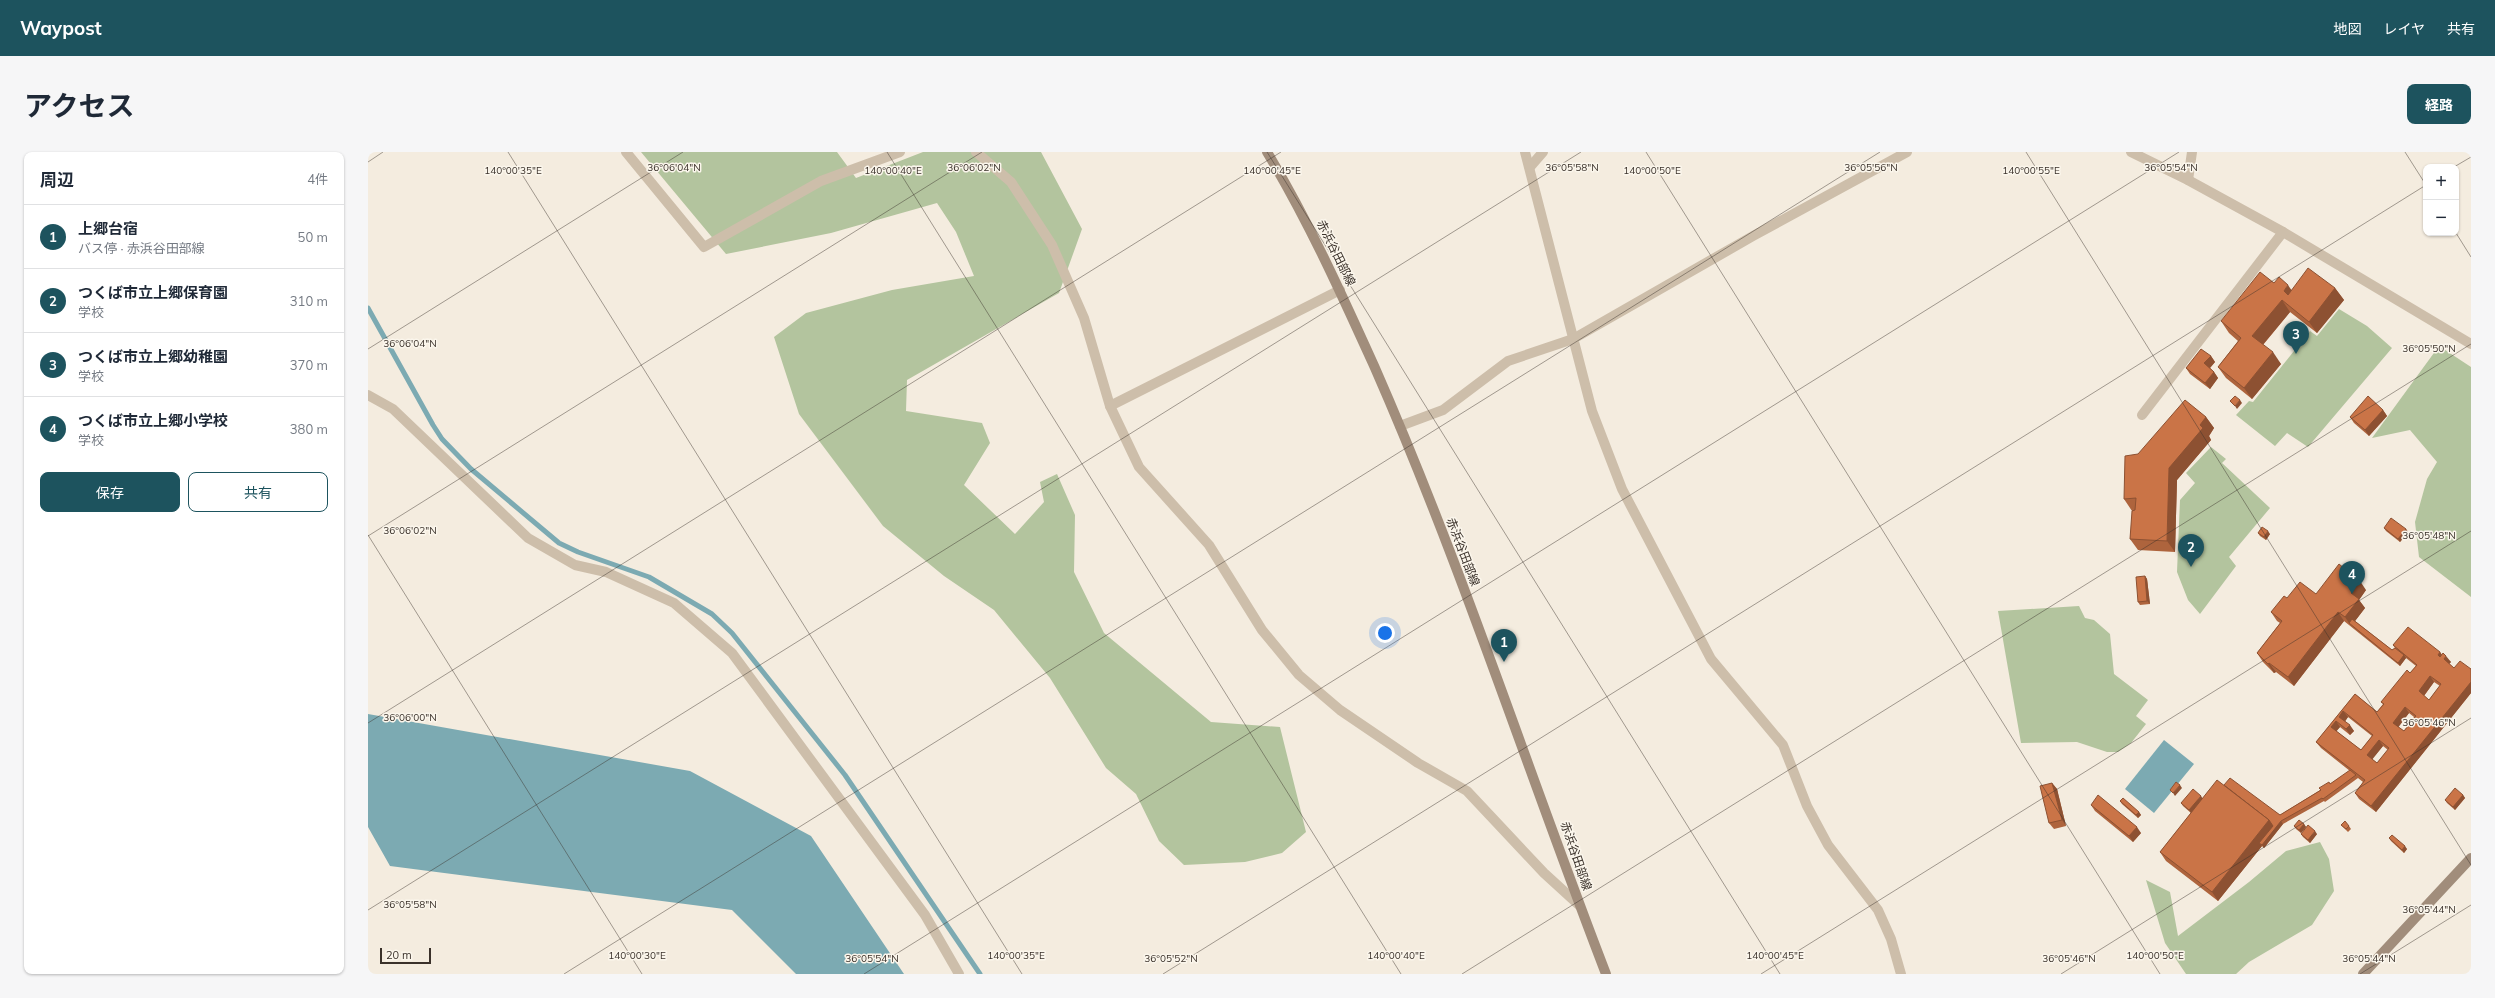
<!DOCTYPE html>
<html lang="ja">
<head>
<meta charset="utf-8">
<style>
	body { margin:0; font-family:Mulish,"Noto Sans JP",sans-serif; background:#f6f6f7; color:#1f2937 }
	.controls { position:absolute; right:12px; top:12px; display:grid; overflow:hidden; border-radius:8px; box-shadow:0 1px 3px #0004 }
	.controls button { width:36px; height:36px; display:grid; place-items:center; padding:0; border:0; border-bottom:1px solid #e0e1e3; background:#fff; color:#1f2937; font:20px sans-serif }
	.scale { position:absolute; left:12px; bottom:10px; width:51px; box-sizing:border-box; padding-left:4px; border:2px solid #3a312a; border-top:0; font-size:11px; line-height:14px; white-space:nowrap; color:#3a312a; -webkit-text-stroke:3px #fbf6ec; paint-order:stroke }
	.you { position:absolute; left:1017px; top:481px; width:14px; height:14px; margin:-10px; border:3px solid #fff; border-radius:50%; background:#1a73e8; box-shadow:0 0 0 6px #1a73e833 }
	.badge { display:grid; place-items:center; width:26px; height:26px; border-radius:50%; background:#1d535e; color:#fff; font-size:13px; font-weight:700 }
	.pin { position:absolute; translate:-50% -33px; filter:drop-shadow(0 1px 2px #0008) }
	.pin::after { content:''; position:absolute; top:21px; width:14px; height:12px; background:inherit; clip-path:polygon(0 0,100% 0,50% 100%) }
	.list { margin:0; padding:0; list-style:none }
	h2 { display:flex; justify-content:space-between; align-items:center; height:52px; margin:0; padding:0 16px; font-size:17px }
	h2 small { font-size:13px; font-weight:400; color:#747a83 }
	.list li { display:grid; grid-template-columns:26px 1fr auto; gap:12px; align-items:center; box-sizing:border-box; height:64px; padding:0 16px; border-top:1px solid #e0e1e3 }
	.list b { display:block; font-size:15px; white-space:nowrap }
	.list p { margin:0; font-size:13px; white-space:nowrap; color:#747a83 }
	.list em { font-size:13px; font-style:normal; color:#747a83 }
	.actions { display:flex; gap:8px; padding:12px 16px }
	.actions a { flex:1; padding:9px 0; border:1px solid #1d535e; border-radius:8px; text-align:center; font-size:14px; color:#1d535e }
	.actions .main { background:#1d535e; color:#fff }
	.map { position:relative; flex:none; width:2103px; height:822px; overflow:hidden; border-radius:8px }
	header { display:flex; align-items:center; gap:24px; box-sizing:border-box; height:56px; padding:0 20px; background:#1d535e; color:#fff }
	header strong { font-size:19px }
	nav { display:flex; gap:22px; margin-inline-start:auto; font-size:14px }
	.intro { display:flex; align-items:center; justify-content:space-between; box-sizing:border-box; height:96px; padding:0 24px }
	h1 { margin:0; font-size:28px }
	.button { padding:10px 18px; border-radius:8px; background:#1d535e; color:#fff; font-size:14px; font-weight:700 }
	main { display:flex; gap:24px; padding:0 24px }
	aside { flex:1; background:#fff; border-radius:8px; box-shadow:0 1px 3px #0004 }
	.map>svg:first-child { display:block }
</style>
</head>
<body>
<header>
<strong>Waypost</strong>
<nav><a>地図</a><a>レイヤ</a><a>共有</a></nav>
</header>
<div class="intro"><h1>アクセス</h1><a class="button">経路</a></div>
<main>
<aside>
<h2>周辺<small>4件</small></h2>
<ul class="list">
<li><span class="badge">1</span><div><b>上郷台宿</b><p>バス停 · 赤浜谷田部線</p></div><em>50 m</em></li>
<li><span class="badge">2</span><div><b>つくば市立上郷保育園</b><p>学校</p></div><em>310 m</em></li>
<li><span class="badge">3</span><div><b>つくば市立上郷幼稚園</b><p>学校</p></div><em>370 m</em></li>
<li><span class="badge">4</span><div><b>つくば市立上郷小学校</b><p>学校</p></div><em>380 m</em></li>
</ul>
<div class="actions"><a class="main">保存</a><a>共有</a></div>
</aside>
<div class="map">
<svg width="2103" height="822" viewBox="0 0 2103 822">
	<rect width="100%" height="100%" fill="#f4ecdf"/>
	<g fill="#b3c49e">
		<polygon points="273,0 469,0 488,26 555,0 673,0 714,77 691,141 539,228 538,259 614,271 622,291 596,333 647,382 676,350 672,330 689,322 707,363 706,420 736,481 843,570 912,575 938,680 914,701 877,710 816,713 791,689 768,642 738,616 682,526 626,458 576,424 515,374 431,262 406,185 438,161 524,138 606,124 588,80 569,51 463,81 358,102"/>
		<polygon points="1971,157 1999,174 2024,196 1940,295 1919,281 1907,294 1868,263 1881,249 1885,250 1942,179 1949,184"/>
		<polygon points="2071,194 2103,215 2103,445 2051,405 2047,370 2059,327 2069,310 2042,278 2004,286"/>
		<polygon points="1843,295 1858,307 1854,311 1902,356 1861,405 1868,414 1832,462 1820,448 1809,420 1812,348 1827,331 1818,321"/>
		<polygon points="1711,454 1717,466 1726,468 1742,482 1746,522 1780,548 1768,564 1778,572 1763,591 1750,600 1739,600 1709,590 1653,591 1630,459"/>
		<polygon points="1952,690 1961,707 1966,739 1944,773 1881,810 1868,822 1818,822 1797,791 1778,728 1802,740 1810,784 1881,730 1918,699"/>
	</g>
	<g fill="#7caab2">
		<polygon points="0,562 322,619 443,684 536,822 428,822 364,758 22,714 0,675"/>
		<polygon points="1796,588 1826,612 1786,661 1757,637"/>
	</g>
	<g fill="none" stroke-linecap="round" stroke-linejoin="round">
		<polyline stroke="#7caab2" stroke-width="5" points="0,156 65,273 74,287 103,317 191,391 210,400 281,425 344,462 364,481 477,623 612,822"/>
		<g stroke="#cdbeaa" stroke-width="10">
			<polyline points="258,0 336,95 453,29 532,0"/>
			<polyline points="608,0 643,30 684,93 716,166 742,254 771,315 841,393 894,478 931,523 972,558 1050,611 1099,639 1176,721 1211,753"/>
			<polyline points="1157,0 1224,259 1254,337 1343,507 1415,593 1439,654 1460,693 1510,758 1523,787 1533,822"/>
			<polyline points="1763,0 1820,28 1915,80 2103,192"/>
			<polyline points="1162,15 1175,0"/>
			<polyline points="1820,28 1824,0"/>
			<polyline points="0,243 25,257 160,386 207,413 238,420 306,451 364,501 557,763 591,822"/>
			<polyline points="742,254 972,138"/>
			<polyline points="1774,263 1915,80"/>
			<polyline points="1032,274 1075,258 1140,209 1205,187 1385,84 1539,0"/>
		</g>
		<g stroke="#a18d7b" stroke-width="10">
			<path d="M899,0C941,70 973,141 1007,216C1094,414 1160,620 1238,822"/>
			<polyline points="1995,822 2103,706"/>
		</g>
	</g>
	<g fill="#ae643d" fill-rule="evenodd">
		<polygon points="1906,131 1924,138 1967,136 1976,148 1949,181 1922,160 1895,193 1913,212 1884,247 1858,226 1850,215 1870,189 1861,181 1853,169"/>
		<polygon points="1843,204 1847,210 1842,216 1846,220 1850,226 1842,237 1822,222 1818,216"/>
		<polygon points="2015,258 2019,264 2001,284 1986,271 1982,265"/>
		<polygon points="1838,265 1846,276 1841,284 1843,288 1809,328 1807,400 1770,398 1762,387 1765,359 1764,359 1756,347 1770,302"/>
		<polygon points="2016,376 2038,377 2040,380 2032,390 2018,379"/>
		<polygon points="1890,381 1902,382 1898,388 1892,384"/>
		<polygon points="1777,424 1779,427 1782,452 1772,453 1770,450"/>
		<path d="M1998,438L1991,448L1997,456L1987,469L2024,498L2027,496L2025,493L2072,500L2074,503L2083,510L2081,512L2086,516L2103,517V541L2008,660L1991,647L1987,641L1995,630L1990,626L1957,650L1956,649L1915,672L1896,696L1894,694L1850,749L1798,709L1792,700L1823,661L1815,654L1813,651L1835,646L1856,633L1912,663L1962,632L1982,619L1953,596L1948,590L1987,542L2009,560L2015,552L2013,550L2042,521L2048,514L2038,506L2032,514L1976,469L1926,534L1908,520L1906,521L1895,510L1889,501L1912,471L1909,469L1903,460L1919,446L1948,442ZM2066,530L2072,534L2061,548L2056,544ZM2041,561L2046,565L2036,579L2030,575ZM1980,565L2004,584L1993,598L1968,579L1972,575L1982,583L1986,579L1977,569ZM2015,594L2020,598L2009,611L2004,607Z"/>
		<polygon points="1684,631 1689,637 1698,674 1686,677 1681,671"/>
		<polygon points="2095,643 2097,646 2087,658 2079,651 2077,648"/>
		<polygon points="1752,649 1771,660 1773,663 1770,666 1754,652"/>
		<polygon points="1723,653 1773,681 1765,690 1727,659"/>
		<polygon points="1936,672 1938,675 1933,681 1928,677 1926,674"/>
		<polygon points="1973,673 1981,674 1983,677 1980,680"/>
		<polygon points="1933,682 1949,682 1942,691 1935,685"/>
		<polygon points="2021,686 2039,697 2036,701 2023,689"/>
	</g>
	<g fill="#8d5132">
		<polygon points="1920,133 1928,145 1924,150 1916,139"/>
		<polygon points="1967,136 1976,148 1949,181 1941,170"/>
		<polygon points="1914,148 1922,160 1892,196 1884,184"/>
		<polygon points="1905,200 1913,212 1884,247 1876,236"/>
		<polygon points="1843,204 1847,210 1841,217 1836,211"/>
		<polygon points="1846,220 1850,226 1842,237 1837,231"/>
		<polygon points="1872,248 1874,251 1869,257 1867,254"/>
		<polygon points="2015,258 2019,264 2001,284 1997,278"/>
		<polygon points="1838,265 1846,276 1841,284 1843,288 1809,328 1807,400 1799,389 1801,316 1832,273"/>
		<polygon points="2038,377 2040,380 2032,390 2030,387"/>
		<polygon points="1900,379 1902,382 1898,388 1896,385"/>
		<polygon points="1777,424 1779,427 1782,452 1779,449"/>
		<polygon points="1992,429 1998,438 1991,448 1997,456 1984,473 1981,471 1977,465 1983,441"/>
		<polygon points="1970,460 1976,469 1926,534 1920,525"/>
		<polygon points="2072,500 2076,506 2074,509 2070,503"/>
		<polygon points="2036,503 2038,506 2032,514 2030,511"/>
		<polygon points="2078,504 2083,510 2080,513 2076,507"/>
		<polygon points="1901,511 1908,520 1906,521 1900,512"/>
		<polygon points="2062,524 2066,530 2055,545 2051,539"/>
		<polygon points="2103,530 2103,541 2008,660 2003,654"/>
		<polygon points="2037,555 2041,561 2029,577 2025,571"/>
		<polygon points="1975,559 1980,565 1976,571 1971,565"/>
		<polygon points="1968,569 1972,575 1967,581 1963,575"/>
		<polygon points="1982,573 1986,579 1982,583 1978,577"/>
		<polygon points="2011,588 2015,594 2003,609 1999,603"/>
		<polygon points="1684,631 1689,637 1698,674 1694,668"/>
		<polygon points="1812,633 1814,636 1807,644 1805,641"/>
		<polygon points="2095,643 2097,646 2087,658 2085,655"/>
		<polygon points="1833,644 1835,647 1823,661 1821,658"/>
		<polygon points="1771,660 1773,663 1770,666 1768,663"/>
		<polygon points="1901,668 1913,669 1915,672 1896,696 1894,693 1891,691 1894,694 1850,749 1844,740"/>
		<polygon points="1936,672 1938,675 1933,681 1931,678"/>
		<polygon points="1769,675 1773,681 1765,690 1761,684"/>
		<polygon points="1947,679 1949,682 1942,691 1940,688"/>
		<polygon points="2037,694 2039,697 2036,701 2034,698"/>
	</g>
	<g fill="#ca7447" stroke="#8d5132" fill-rule="evenodd">
		<polygon points="1940,116 1967,136 1941,170 1914,148 1884,184 1905,200 1876,236 1850,215 1873,186 1853,169 1892,120 1906,131 1911,125 1920,133 1916,139 1920,143"/>
		<polygon points="1833,197 1843,204 1836,211 1846,220 1837,231 1818,216"/>
		<polygon points="1867,244 1872,248 1867,254 1862,249"/>
		<polygon points="2000,244 2015,258 1997,278 1982,265"/>
		<polygon points="1817,248 1838,265 1832,273 1835,276 1801,316 1799,389 1762,387 1764,359 1767,358 1768,346 1756,347 1757,304 1770,302"/>
		<polygon points="2023,366 2038,377 2030,387 2016,376"/>
		<polygon points="1894,375 1900,379 1896,385 1890,381"/>
		<polygon points="1971,412 1992,429 1983,441 1991,447 1977,465 1970,460 1920,525 1901,511 1900,512 1889,501 1914,469 1903,460 1916,444 1919,446 1932,430 1948,442"/>
		<polygon points="1777,424 1779,449 1770,450 1768,425"/>
		<polygon points="1984,467 2024,498 2027,496 2036,503 2030,511 1981,471"/>
		<path d="M2040,475L2072,500L2070,503L2072,505L2075,501L2078,504L2076,507L2086,516L2092,509L2103,517V530L2003,654L1987,641L1997,628L1948,590L1987,542L2009,560L2016,552L2013,550L2039,518L2042,521L2049,513L2025,493ZM2062,524L2073,532L2061,548L2051,539ZM2037,555L2048,564L2036,579L2025,571ZM1975,559L2005,583L1993,598L1963,575L1968,569L1978,577L1982,573L1971,565ZM2011,588L2021,596L2009,611L1999,603Z"/>
		<polygon points="1982,618 1988,623 1955,647 1954,646 1913,669 1894,693 1891,691 1905,674 1901,668 1856,633 1862,626 1912,663 1953,638 1951,636 1961,630 1962,632"/>
		<polygon points="1849,628 1901,668 1844,740 1792,700"/>
		<polygon points="1808,630 1812,633 1805,641 1802,638"/>
		<polygon points="1684,631 1694,668 1681,671 1672,634"/>
		<polygon points="2087,636 2095,643 2085,655 2077,648"/>
		<polygon points="1825,637 1833,644 1821,658 1813,651"/>
		<polygon points="1730,643 1769,675 1761,684 1723,653"/>
		<polygon points="1755,646 1771,660 1768,663 1752,649"/>
		<polygon points="1931,668 1936,672 1931,678 1926,674"/>
		<polygon points="1977,669 1981,674 1978,677 1973,673"/>
		<polygon points="1940,673 1947,679 1940,688 1933,682"/>
		<polygon points="2024,683 2037,694 2034,698 2021,686"/>
	</g>
	<path fill="none" stroke="#3a312a" stroke-width="1" stroke-opacity="0.45" d="M140,0L654,822M519,0L1033,822M899,0L1412,822M1278,0L1792,822M1658,0L2103,713M2037,0L2058,33M0,10L15,0M2086,15L2103,5M2088,81L2103,105M0,197L315,0M0,383L274,822M0,384L614,0M0,571L913,0M0,758L1213,0M196,822L1512,0M496,822L1811,0M795,822L2058,33M1094,822L2103,192M1393,822L2103,379M1693,822L2103,566M1992,822L2103,753"/>
	<g text-anchor="middle" stroke-width="3" stroke-linejoin="round" paint-order="stroke">
		<g font-size="12" fill="#3a312a" stroke="#fbf6ec">
			<text transform="translate(968 101) rotate(64)" y="4">赤浜谷田部線</text>
			<text transform="translate(1095 400) rotate(69)" y="4">赤浜谷田部線</text>
			<text transform="translate(1208 704) rotate(71)" y="4">赤浜谷田部線</text>
		</g>
	</g>
	<g font-size="10" text-anchor="middle" fill="#3a312a" stroke="#fbf6ec" stroke-width="3" stroke-linejoin="round" paint-order="stroke">
		<text x="306" y="19">36°06'04"N</text>
		<text x="606" y="19">36°06'02"N</text>
		<text x="1204" y="19">36°05'58"N</text>
		<text x="1503" y="19">36°05'56"N</text>
		<text x="1803" y="19">36°05'54"N</text>
		<text x="904" y="22">140°00'45"E</text>
		<text x="1284" y="22">140°00'50"E</text>
		<text x="145" y="22">140°00'35"E</text>
		<text x="525" y="22">140°00'40"E</text>
		<text x="1663" y="22">140°00'55"E</text>
		<text x="42" y="195">36°06'04"N</text>
		<text x="2061" y="200">36°05'50"N</text>
		<text x="42" y="382">36°06'02"N</text>
		<text x="2061" y="387">36°05'48"N</text>
		<text x="42" y="569">36°06'00"N</text>
		<text x="2061" y="574">36°05'46"N</text>
		<text x="42" y="756">36°05'58"N</text>
		<text x="2061" y="761">36°05'44"N</text>
		<text x="269" y="807">140°00'30"E</text>
		<text x="648" y="807">140°00'35"E</text>
		<text x="1028" y="807">140°00'40"E</text>
		<text x="1407" y="807">140°00'45"E</text>
		<text x="1787" y="807">140°00'50"E</text>
		<text x="504" y="810">36°05'54"N</text>
		<text x="803" y="810">36°05'52"N</text>
		<text x="1701" y="810">36°05'46"N</text>
		<text x="2001" y="810">36°05'44"N</text>
	</g>
</svg>
<div class="controls">
<button>+</button>
<button>−</button>
</div>
<div class="scale">20 m</div>
<div class="you"></div>
<div class="pin badge" style="left:1136px;top:510px">1</div>
<div class="pin badge" style="left:1823px;top:415px">2</div>
<div class="pin badge" style="left:1928px;top:202px">3</div>
<div class="pin badge" style="left:1984px;top:442px">4</div>
</div>
</main>
</body>
</html>
